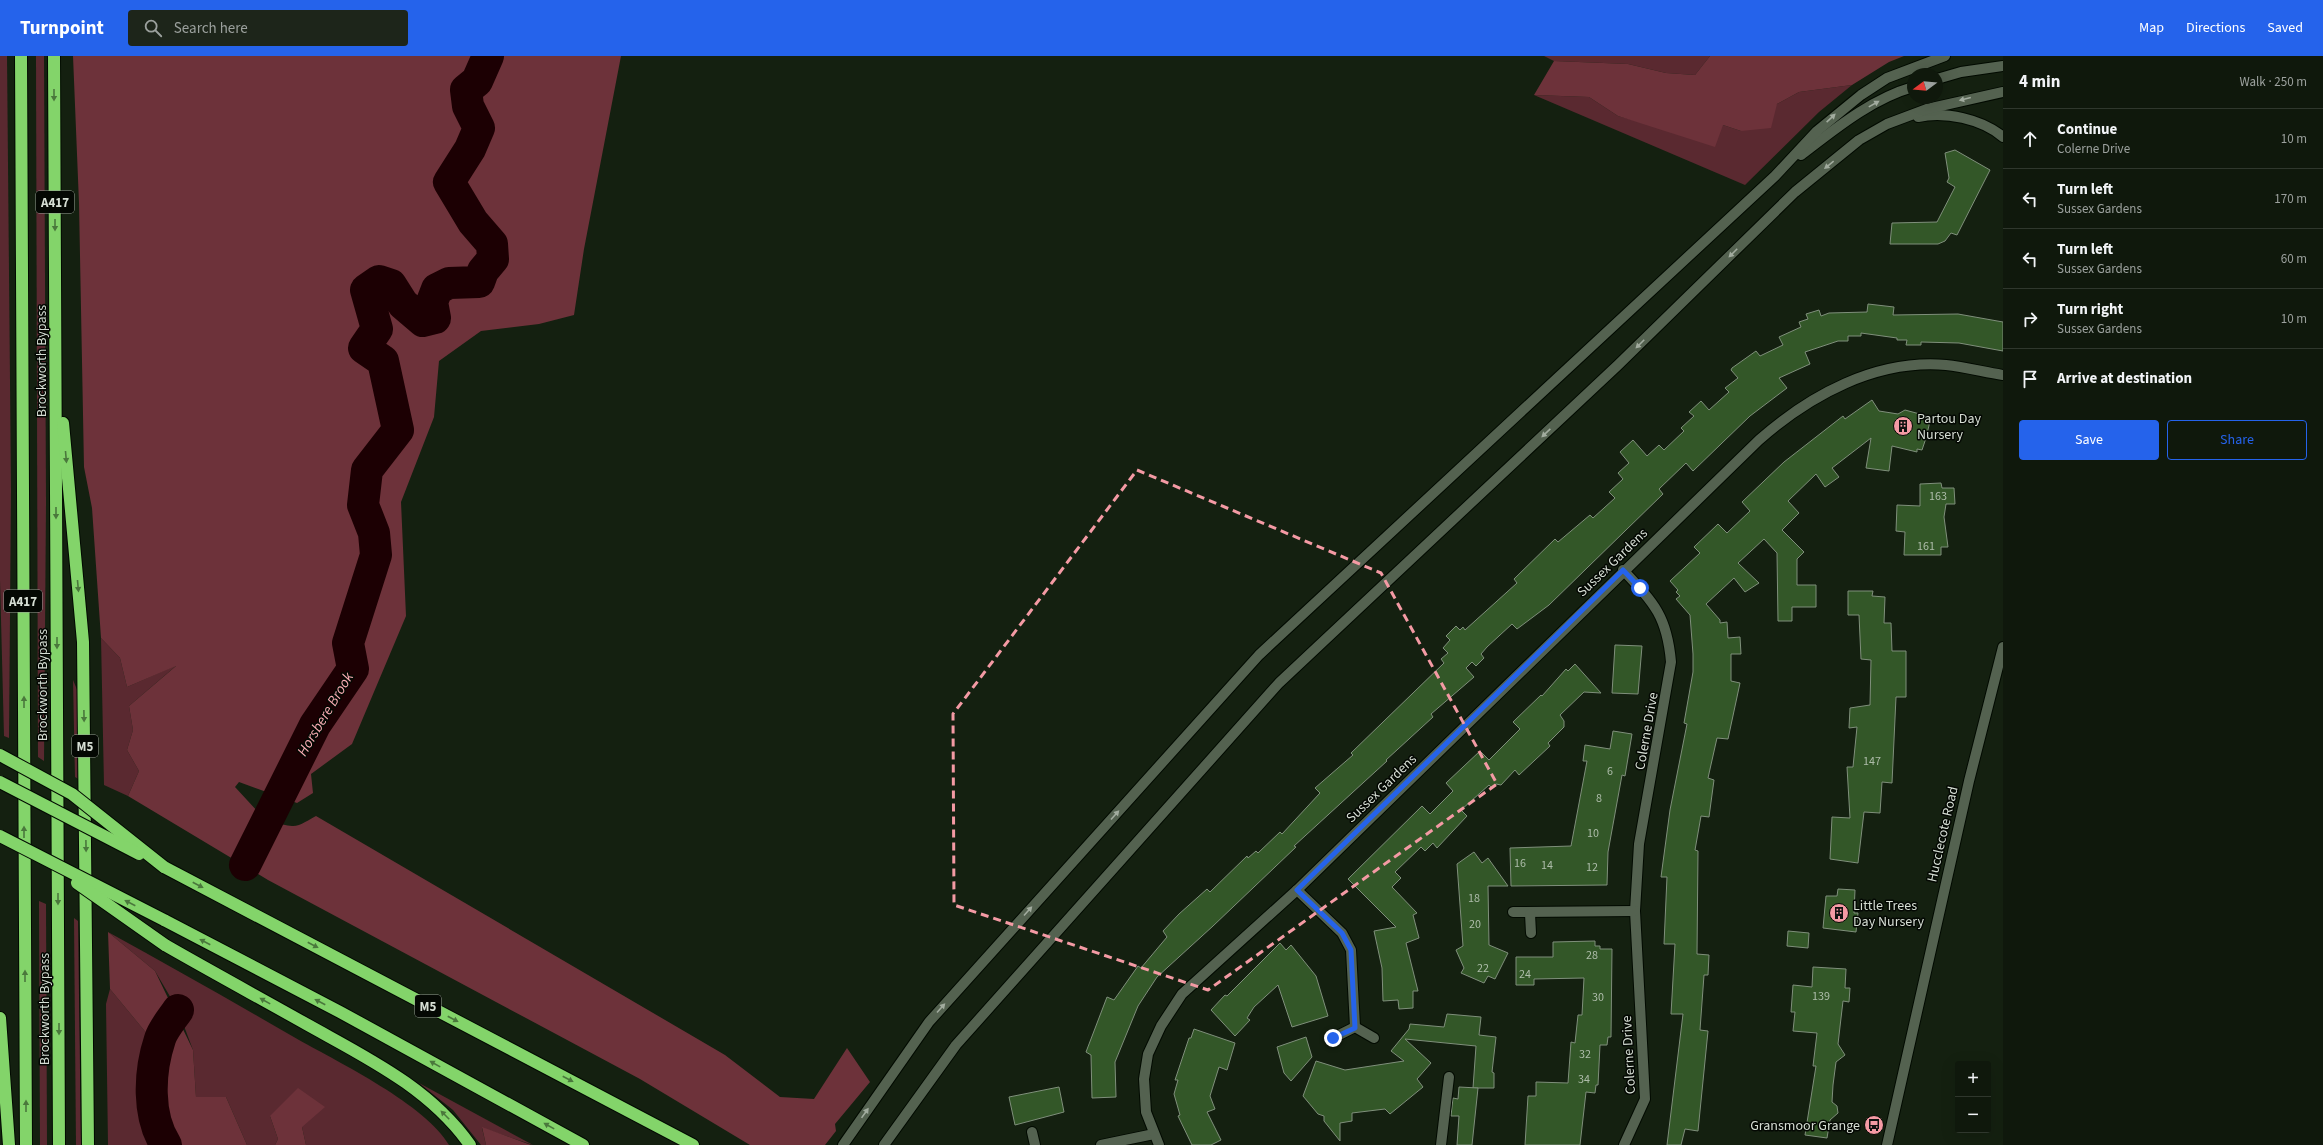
<!DOCTYPE html>
<html lang="en">
<head>
<meta charset="utf-8">
<style>
	body { margin:0; font-family:"Source Sans 3",sans-serif; background:#1d251a; color:#f1f3f6 }
	.controls { position:absolute; right:12px; bottom:12px; display:grid; overflow:hidden; border-radius:4px; box-shadow:0 4px 16px #0002 }
	.controls button { width:36px; height:36px; display:grid; place-items:center; padding:0; border:0; border-bottom:1px solid #2f372d; background:#0f180c; color:#f1f3f6; font:20px sans-serif }
	.compass { position:absolute; left:1907px; top:12px; width:36px; height:36px; border-radius:50%; background:#0f180c; box-shadow:0 4px 16px #0002; rotate:254deg }
	.stop { position:absolute; width:12px; height:12px; margin:-9px; border:3px solid #2563eb; border-radius:50%; background:#fff }
	.stop.end { background:#2563eb; border-color:#fff; box-shadow:0 1px 4px #0008 }
	.list { margin:0; padding:0; list-style:none }
	h2 { display:flex; justify-content:space-between; align-items:center; height:52px; margin:0; padding:0 16px; font-size:17px }
	h2 small { font-size:13px; font-weight:400; color:#9ba09d }
	.list li { display:grid; grid-template-columns:26px 1fr auto; gap:12px; align-items:center; box-sizing:border-box; height:60px; padding:0 16px; border-top:1px solid #2f372d }
	.list b { display:block; font-size:15px; white-space:nowrap }
	.list p { margin:0; font-size:13px; white-space:nowrap; color:#9ba09d }
	.list em { font-size:13px; font-style:normal; color:#9ba09d }
	.actions { display:flex; gap:8px; padding:12px 16px }
	.actions a { flex:1; padding:9px 0; border:1px solid #2563eb; border-radius:4px; text-align:center; font-size:14px; color:#2563eb }
	.actions .main { background:#2563eb; color:#fff }
	.icon { flex:none; width:22px; height:22px; fill:none; stroke:currentColor; stroke-width:2; stroke-linecap:round; stroke-linejoin:round }
	.map { position:relative; flex:none; width:2003px; height:1089px; overflow:hidden }
	header { display:flex; align-items:center; gap:24px; box-sizing:border-box; height:56px; padding:0 20px; background:#2563eb; color:#fff }
	header strong { font-size:19px }
	nav { display:flex; gap:22px; margin-inline-start:auto; font-size:14px }
	.search { width:280px; height:36px; background:#1d251a; display:flex; align-items:center; gap:10px; box-sizing:border-box; padding:0 14px; border-radius:4px; color:#9ba09d; font-size:15px }
	main { display:flex }
	aside { flex:1; background:#0f180c }
	.map>svg:first-child { display:block }
</style>
</head>
<body>
<header>
<strong>Turnpoint</strong>
<div class="search"><svg class="icon" aria-label="search" viewBox="0 0 24 24"><circle cx="10" cy="10" r="6"/><path d="M15 15l6 6"/></svg>Search here</div>
<nav><a>Map</a><a>Directions</a><a>Saved</a></nav>
</header>
<main>
<div class="map">
<svg width="2003" height="1089" viewBox="0 0 2003 1089">
	<rect width="100%" height="100%" fill="#142010"/>
	<g fill="#5a2930">
		<polygon points="0,0 7,0 11,434 9,682 4,680 0,524"/>
		<polygon points="36,0 44,0 46,446 44,705 38,701"/>
		<polygon points="1544,0 1710,0 1695,19 1666,17 1628,8 1554,5"/>
		<polygon points="1852,29 1819,56 1745,129 1534,39 1589,41 1618,60 1640,66 1723,69 1741,75 1777,48 1799,36"/>
		<polygon points="101,582 120,602 127,631 177,609 129,650 133,674 127,694 139,715 128,740 104,729"/>
		<polygon points="73,624 78,636 80,724 75,721"/>
		<polygon points="39,845 46,848 47,1089 40,1089"/>
		<polygon points="74,862 78,865 81,1089 76,1089"/>
		<path d="M108,876C172,911 235,947 299,984C340,1007 426,1049 449,1089H306L302,1071L270,1060L278,1083L275,1089H247L226,1041H196L193,994L178,954L155,915Z"/>
		<polygon points="110,933 148,979 138,1022 145,1068 155,1089 108,1089 106,948"/>
		<polygon points="419,1027 533,1089 482,1072 486,1089 481,1089 453,1054"/>
	</g>
	<g fill="#6d323a">
		<path d="M73,0H621L584,193L574,259L539,268L481,275L439,305L434,361L401,446L406,560L352,688L311,718L313,737L297,747L239,726L235,731L259,757L261,764L256,774L266,779C274,763 278,769 292,770C299,771 310,763 316,760L725,999L780,1041L814,1043L847,992L870,1026L835,1068L836,1075L825,1089H750L640,1023L268,824L128,740L139,715L127,694L133,674L129,650L176,610L127,631L120,602L101,582L92,452L84,411L79,147Z"/>
		<polygon points="1710,0 1904,0 1889,6 1852,29 1799,36 1777,48 1771,72 1741,75 1723,69 1715,91 1618,60 1589,41 1534,39 1554,5 1628,8 1666,17 1695,19"/>
		<polygon points="108,876 155,915 193,994 196,1041 226,1041 247,1089 155,1089 145,1068 138,1022 148,979 110,933"/>
		<polygon points="298,1032 325,1051 302,1071 306,1089 275,1089 278,1083 270,1060"/>
		<polygon points="482,1071 531,1089 486,1089"/>
	</g>
	<g fill="none" stroke-linecap="round" stroke-linejoin="round">
		<g stroke="#1c0003" stroke-width="32">
			<polyline points="245,809 315,669 353,613 348,587 376,499 374,477 363,449 367,414 398,374 383,305 364,292 377,273 366,234 379,225 391,229 403,248 423,265 435,262 432,246 437,233 449,227 479,226 483,215 493,203 492,188 473,166 449,126 470,93 479,72 468,50 466,34 477,25 488,0"/>
			<path d="M166,1089C147,1060 149,1016 160,983C163,973 172,963 178,954"/>
		</g>
	</g>
	<g fill="#335728" stroke="#7f8f7b">
		<polygon points="1955,94 1990,114 1957,179 1951,177 1945,185 1938,188 1890,188 1892,167 1937,166 1955,131 1947,126 1949,122 1945,97"/>
		<polygon points="1868,248 1894,251 1893,259 1958,258 2003,266 2003,295 1959,287 1921,286 1921,289 1906,289 1907,284 1897,284 1897,282 1861,277 1861,280 1848,280 1848,285 1838,285 1805,296 1810,308 1779,322 1787,332 1750,360 1693,415 1686,407 1659,433 1663,438 1549,549 1517,573 1512,568 1487,591 1481,598 1484,602 1476,610 1472,606 1466,612 1474,621 1431,658 1433,661 1386,704 1387,705 1294,790 1296,791 1213,870 1157,921 1138,950 1115,1006 1116,1041 1092,1042 1091,999 1086,996 1107,941 1114,944 1138,910 1141,912 1167,881 1163,875 1179,858 1207,833 1210,836 1247,800 1248,802 1256,795 1258,797 1280,776 1282,778 1320,737 1315,732 1353,699 1351,697 1444,607 1441,603 1448,597 1443,592 1450,584 1446,580 1456,570 1460,574 1463,571 1465,574 1517,527 1514,523 1555,483 1558,486 1590,459 1593,462 1615,442 1609,436 1623,423 1618,417 1629,407 1620,396 1633,384 1647,400 1659,389 1664,394 1684,375 1681,372 1694,360 1689,356 1701,345 1709,354 1729,336 1725,332 1738,322 1731,314 1732,312 1756,295 1760,300 1783,289 1779,281 1801,271 1799,266 1808,263 1806,258 1819,254 1821,260 1829,257 1867,256"/>
		<polygon points="1872,344 1879,355 1898,358 1905,354 1931,361 1926,382 1922,394 1917,393 1917,396 1892,390 1889,415 1866,412 1871,382 1832,412 1839,421 1825,431 1816,418 1788,445 1799,457 1782,474 1804,496 1797,503 1797,529 1816,529 1816,551 1792,551 1792,565 1778,565 1777,497 1764,483 1738,507 1759,527 1745,536 1734,522 1706,548 1720,564 1720,567 1727,566 1728,582 1740,581 1741,598 1731,598 1731,625 1740,627 1728,683 1717,682 1708,722 1714,724 1709,761 1701,760 1695,794 1698,795 1697,898 1709,899 1708,919 1704,919 1700,974 1708,975 1698,1075 1685,1073 1681,1089 1667,1089 1683,958 1671,958 1675,888 1664,888 1667,821 1661,821 1670,754 1687,668 1684,667 1693,616 1693,598 1690,559 1676,543 1680,540 1676,536 1678,534 1670,525 1700,497 1694,491 1718,468 1727,477 1750,455 1742,446 1784,406 1843,360 1845,363"/>
		<polygon points="1941,427 1942,432 1954,432 1955,448 1946,448 1944,461 1948,491 1941,491 1941,499 1904,499 1905,476 1896,475 1897,449 1920,450 1920,428"/>
		<polygon points="1848,535 1873,535 1872,540 1885,541 1884,567 1891,567 1892,595 1906,595 1906,641 1896,641 1892,727 1882,726 1880,757 1864,756 1858,807 1830,803 1832,761 1850,762 1847,711 1853,711 1857,671 1849,672 1850,652 1870,649 1871,604 1861,603 1859,559 1848,559"/>
		<polygon points="1615,589 1642,590 1638,638 1612,637"/>
		<polygon points="1575,608 1601,637 1584,636 1560,659 1564,665 1564,671 1548,687 1550,690 1519,719 1515,714 1501,729 1496,728 1492,732 1489,729 1461,754 1467,760 1437,792 1433,787 1425,795 1421,791 1395,816 1401,822 1392,831 1417,857 1413,859 1419,882 1406,887 1418,935 1413,935 1413,952 1399,953 1398,944 1383,945 1382,912 1374,875 1396,871 1348,823 1422,750 1430,758 1453,735 1446,727 1480,695 1489,704 1520,673 1513,666 1541,639 1542,640 1566,613 1568,615"/>
		<polygon points="1613,675 1632,678 1625,720 1622,719 1608,796 1607,829 1511,830 1510,792 1571,790 1587,705 1583,705 1585,689 1610,693"/>
		<polygon points="1474,796 1482,807 1488,802 1508,830 1488,830 1489,889 1508,897 1495,923 1488,920 1484,927 1461,917 1464,912 1456,894 1463,890 1457,808"/>
		<polygon points="1838,833 1855,834 1854,857 1858,857 1856,876 1823,872 1826,840 1837,840"/>
		<polygon points="1788,875 1809,877 1808,892 1787,890"/>
		<polygon points="1595,885 1595,890 1600,890 1600,893 1612,893 1611,981 1608,981 1607,989 1600,989 1598,1029 1596,1029 1595,1037 1586,1036 1580,1089 1525,1089 1528,1040 1536,1040 1536,1026 1568,1027 1571,986 1575,987 1578,959 1582,959 1584,922 1534,923 1534,929 1516,929 1516,901 1553,901 1553,886"/>
		<polygon points="1280,887 1286,894 1291,889 1316,920 1328,960 1292,971 1278,929 1254,951 1247,962 1250,964 1235,980 1211,954 1225,939 1227,940"/>
		<polygon points="1813,911 1846,913 1845,932 1850,932 1849,946 1843,945 1838,988 1845,999 1836,1006 1833,1029 1832,1046 1837,1050 1838,1057 1830,1064 1827,1082 1805,1079 1816,1010 1813,1010 1817,977 1793,975 1795,956 1791,956 1793,929 1812,931"/>
		<polygon points="1447,958 1481,961 1479,979 1496,981 1492,1016 1494,1017 1494,1032 1473,1032 1476,990 1405,983 1431,1007 1417,1023 1423,1031 1390,1058 1385,1053 1352,1057 1352,1065 1340,1067 1340,1085 1324,1065 1324,1060 1318,1058 1303,1040 1316,1005 1345,1014 1404,1005 1391,995 1409,973 1410,968 1444,971"/>
		<polygon points="1194,973 1235,987 1227,1014 1219,1011 1210,1040 1215,1053 1207,1056 1221,1084 1211,1089 1192,1089 1178,1060 1180,1059 1174,1038 1178,1024 1175,1024 1189,982 1191,982"/>
		<polygon points="1306,981 1312,1001 1291,1025 1284,1017 1277,991"/>
		<polygon points="1059,1031 1064,1056 1015,1069 1009,1041"/>
		<polygon points="1459,1031 1478,1032 1472,1089 1457,1089 1459,1060 1451,1060 1453,1042 1458,1043"/>
	</g>
	<g fill="none" stroke-linecap="round" stroke-linejoin="round">
		<defs>
			<g id="street">
				<path d="M1623,514C1654,547 1667,560 1671,606L1639,788L1635,855L1645,1043L1624,1089"/>
				<polyline points="1297,834 1342,877 1351,894 1355,971"/>
				<polyline points="1513,856 1635,855"/>
				<polyline points="1530,858 1531,877"/>
				<polyline points="1333,982 1355,971 1374,982"/>
				<polyline points="1032,1076 1035,1089"/>
				<polyline points="1101,1089 1154,1078"/>
				<path d="M1159,1089L1146,1056L1144,1023L1148,998L1161,970L1182,938L1297,834L1759,384C1810,339 1876,303 1946,309C1965,311 1984,316 2003,319"/>
				<polyline points="1441,1089 1449,1021"/>
			</g>
			<g id="secondary">
				<polyline points="1937,23 1961,16 2003,10"/>
				<path d="M1918,61C1945,55 1982,63 2003,81"/>
				<path d="M1801,99C1835,73 1871,43 1913,31"/>
				<polyline points="843,1089 929,966 1259,599 1775,120 1817,75 1861,39 1887,22 1945,0"/>
				<polyline points="884,1089 956,989 1279,627 1618,309 1795,136 1859,84 1887,68 1927,53 2003,36"/>
				<polyline points="1887,1089 1969,725 2003,591"/>
			</g>
			<g id="highway">
				<polyline points="21,0 26,1089"/>
				<polyline points="54,0 59,1089"/>
				<polyline points="63,367 83,586 88,1089"/>
				<polyline points="164,811 693,1089"/>
				<polyline points="164,864 340,956 583,1089"/>
				<path d="M165,889C212,916 260,942 308,969C367,1002 430,1032 470,1089"/>
				<polyline points="0,962 9,1089"/>
			</g>
		</defs>
		<use href="#street" stroke="#020a01" stroke-width="12"/>
		<use href="#secondary" stroke="#020a01" stroke-width="12"/>
		<use href="#highway" stroke="#020a01" stroke-width="14"/>
		<use href="#street" stroke="#546250" stroke-width="10"/>
		<use href="#secondary" stroke="#546250" stroke-width="10"/>
		<use href="#highway" stroke="#83d46a" stroke-width="12"/>
		<defs>
			<g id="highway-bridge">
				<polyline points="0,699 72,738 164,811"/>
				<polyline points="0,726 139,798"/>
				<polyline points="0,780 164,864"/>
				<polyline points="77,827 165,889"/>
			</g>
		</defs>
		<use href="#highway-bridge" stroke="#020a01" stroke-width="14" stroke-linecap="butt"/>
		<use href="#highway-bridge" stroke="#83d46a" stroke-width="12"/>
	</g>
	<defs><path id="oneway-solid" d="M-6-.8H1V-3.2L6.5 0L1 3.2V.8H-6Z"/></defs>
	<g fill="#4a783c">
		<use href="#oneway-solid" transform="translate(54 39) rotate(90)"/>
		<use href="#oneway-solid" transform="translate(55 169) rotate(90)"/>
		<use href="#oneway-solid" transform="translate(66 401) rotate(85)"/>
		<use href="#oneway-solid" transform="translate(56 457) rotate(90)"/>
		<use href="#oneway-solid" transform="translate(78 530) rotate(85)"/>
		<use href="#oneway-solid" transform="translate(57 587) rotate(90)"/>
		<use href="#oneway-solid" transform="translate(24 646) rotate(-90)"/>
		<use href="#oneway-solid" transform="translate(84 660) rotate(89)"/>
		<use href="#oneway-solid" transform="translate(24 776) rotate(-90)"/>
		<use href="#oneway-solid" transform="translate(86 790) rotate(89)"/>
		<use href="#oneway-solid" transform="translate(198 829) rotate(28)"/>
		<use href="#oneway-solid" transform="translate(58 843) rotate(90)"/>
		<use href="#oneway-solid" transform="translate(130 847) rotate(-153)"/>
		<use href="#oneway-solid" transform="translate(205 886) rotate(-152)"/>
		<use href="#oneway-solid" transform="translate(313 889) rotate(28)"/>
		<use href="#oneway-solid" transform="translate(25 920) rotate(-90)"/>
		<use href="#oneway-solid" transform="translate(265 945) rotate(-151)"/>
		<use href="#oneway-solid" transform="translate(320 946) rotate(-152)"/>
		<use href="#oneway-solid" transform="translate(453 963) rotate(28)"/>
		<use href="#oneway-solid" transform="translate(59 973) rotate(90)"/>
		<use href="#oneway-solid" transform="translate(435 1008) rotate(-151)"/>
		<use href="#oneway-solid" transform="translate(568 1023) rotate(28)"/>
		<use href="#oneway-solid" transform="translate(26 1050) rotate(-90)"/>
		<use href="#oneway-solid" transform="translate(445 1059) rotate(-135)"/>
		<use href="#oneway-solid" transform="translate(549 1070) rotate(-151)"/>
	</g>
	<g fill="#a2ac9f">
		<use href="#oneway-solid" transform="translate(1965 43) rotate(166)"/>
		<use href="#oneway-solid" transform="translate(1874 48) rotate(-29)"/>
		<use href="#oneway-solid" transform="translate(1831 62) rotate(-43)"/>
		<use href="#oneway-solid" transform="translate(1829 109) rotate(141)"/>
		<use href="#oneway-solid" transform="translate(1733 197) rotate(135)"/>
		<use href="#oneway-solid" transform="translate(1640 288) rotate(135)"/>
		<use href="#oneway-solid" transform="translate(1546 377) rotate(137)"/>
		<use href="#oneway-solid" transform="translate(1115 759) rotate(-48)"/>
		<use href="#oneway-solid" transform="translate(1028 855) rotate(-48)"/>
		<use href="#oneway-solid" transform="translate(941 952) rotate(-48)"/>
		<use href="#oneway-solid" transform="translate(865 1057) rotate(-55)"/>
	</g>
	<g fill="none" stroke-linecap="round" stroke-linejoin="round">
		<polyline stroke="#2563eb" stroke-width="5" points="1333,982 1355,972 1351,894 1342,877 1297,834 1623,514 1640,532"/>
	</g>
	<path fill="none" stroke="#f49aa4" stroke-width="3" stroke-dasharray="8 5" stroke-linejoin="round" d="M1137,414L1381,517L1497,728L1208,934L954,849L953,658Z"/>
	<defs>
		<symbol id="building-disc" viewBox="-11 -11 22 22"><circle r="9.5" fill="#f49aa4" stroke="#040803"/><path d="M-4-6H4V6H1V3H-1V6H-4ZM-2.5-4.3h1.7v1.8h-1.7ZM.8-4.3h1.7v1.8H.8ZM-2.5-1h1.7V.8h-1.7ZM.8-1h1.7V.8H.8Z" fill="#111"/></symbol>
		<symbol id="bus-disc" viewBox="-11 -11 22 22"><circle r="9.5" fill="#f49aa4" stroke="#040803"/><path d="M-5-6H5V4H4V6H2V4H-2V6H-4V4H-5ZM-3.5-4V0h7V-4ZM-3.5 1.2v1.5H-2V1.2ZM2 1.2v1.5H3.5V1.2Z" fill="#111"/></symbol>
	</defs>
	<g fill-rule="evenodd">
		<use href="#building-disc" x="1892" y="359" width="22" height="22"/>
		<use href="#building-disc" x="1828" y="846" width="22" height="22"/>
		<use href="#bus-disc" x="1863" y="1058" width="22" height="22"/>
	</g>
	<g text-anchor="middle" stroke-width="3" stroke-linejoin="round" paint-order="stroke">
		<g font-size="12" fill="#adbca9">
			<text x="1938" y="444">163</text>
			<text x="1926" y="494">161</text>
			<text x="1872" y="709">147</text>
			<text x="1610" y="719">6</text>
			<text x="1599" y="746">8</text>
			<text x="1593" y="781">10</text>
			<text x="1520" y="811">16</text>
			<text x="1547" y="813">14</text>
			<text x="1592" y="815">12</text>
			<text x="1474" y="846">18</text>
			<text x="1475" y="872">20</text>
			<text x="1592" y="903">28</text>
			<text x="1483" y="916">22</text>
			<text x="1525" y="922">24</text>
			<text x="1821" y="944">139</text>
			<text x="1598" y="945">30</text>
			<text x="1585" y="1002">32</text>
			<text x="1584" y="1027">34</text>
		</g>
		<g fill="#040803" stroke="#979e95" stroke-width="1">
			<rect x="36" y="135" width="38" height="22" rx="3"/>
			<rect x="4" y="534" width="38" height="22" rx="3"/>
			<rect x="72" y="679" width="26" height="22" rx="3"/>
			<rect x="415" y="939" width="26" height="22" rx="3"/>
		</g>
		<g font-size="13" font-weight="bold" fill="#d6ded4">
			<text x="55" y="151">A417</text>
			<text x="23" y="550">A417</text>
			<text x="85" y="695">M5</text>
			<text x="428" y="955">M5</text>
		</g>
		<g font-size="14" fill="#d6ded4" stroke="#040803">
			<text transform="translate(41 305) rotate(-90)" y="5">Brockworth Bypass</text>
			<text transform="translate(1612 506) rotate(-44)" y="5">Sussex Gardens</text>
			<text transform="translate(42 629) rotate(-90)" y="5">Brockworth Bypass</text>
			<text transform="translate(1646 675) rotate(-80)" y="5">Colerne Drive</text>
			<text transform="translate(1381 732) rotate(-44)" y="5">Sussex Gardens</text>
			<text transform="translate(1942 778) rotate(-77)" y="5">Hucclecote Road</text>
			<text transform="translate(44 953) rotate(-90)" y="5">Brockworth Bypass</text>
			<text transform="translate(1628 999) rotate(-93)" y="5">Colerne Drive</text>
		</g>
		<g font-size="14" fill="#d6ded4" stroke="#040803" text-anchor="start">
			<text x="1917" y="367">Partou Day<tspan x="1917" dy="16">Nursery</tspan></text>
			<text x="1853" y="854">Little Trees<tspan x="1853" dy="16">Day Nursery</tspan></text>
			<text x="1860" y="1074" text-anchor="end">Gransmoor Grange</text>
		</g>
		<g font-size="15" font-style="italic" fill="#fbaeb5" stroke="#040803">
			<text transform="translate(325 658) rotate(-59)" y="5">Horsbere Brook</text>
		</g>
	</g>
</svg>
<div class="controls">
<button>+</button>
<button>−</button>
</div>
<svg class="compass" viewBox="-18 -18 36 36"><path d="M0-13l5 13h-10z" fill="#e53935"/><path d="M0 13l5-13h-10z" fill="#9ba09d"/></svg>
<div class="stop" style="left:1640px;top:532px"></div>
<div class="stop end" style="left:1333px;top:982px"></div>
</div>
<aside>
<h2>4 min<small>Walk · 250 m</small></h2>
<ul class="list">
<li><svg class="icon" aria-label="ahead" viewBox="0 0 24 24"><path d="M12 20V5M6 11l6-6 6 6"/></svg><div><b>Continue</b><p>Colerne Drive</p></div><em>10 m</em></li>
<li><svg class="icon" aria-label="left" viewBox="0 0 24 24"><path d="M17 20v-9H6M10 6l-5 5 5 5"/></svg><div><b>Turn left</b><p>Sussex Gardens</p></div><em>170 m</em></li>
<li><svg class="icon" aria-label="left" viewBox="0 0 24 24"><path d="M17 20v-9H6M10 6l-5 5 5 5"/></svg><div><b>Turn left</b><p>Sussex Gardens</p></div><em>60 m</em></li>
<li><svg class="icon" aria-label="right" viewBox="0 0 24 24"><path d="M7 20v-9h11M14 6l5 5-5 5"/></svg><div><b>Turn right</b><p>Sussex Gardens</p></div><em>10 m</em></li>
<li><svg class="icon" aria-label="arrive" viewBox="0 0 24 24"><path d="M6 21V4h12l-3 4 3 4H6"/></svg><div><b>Arrive at destination</b></div></li>
</ul>
<div class="actions"><a class="main">Save</a><a>Share</a></div>
</aside>
</main>
</body>
</html>
